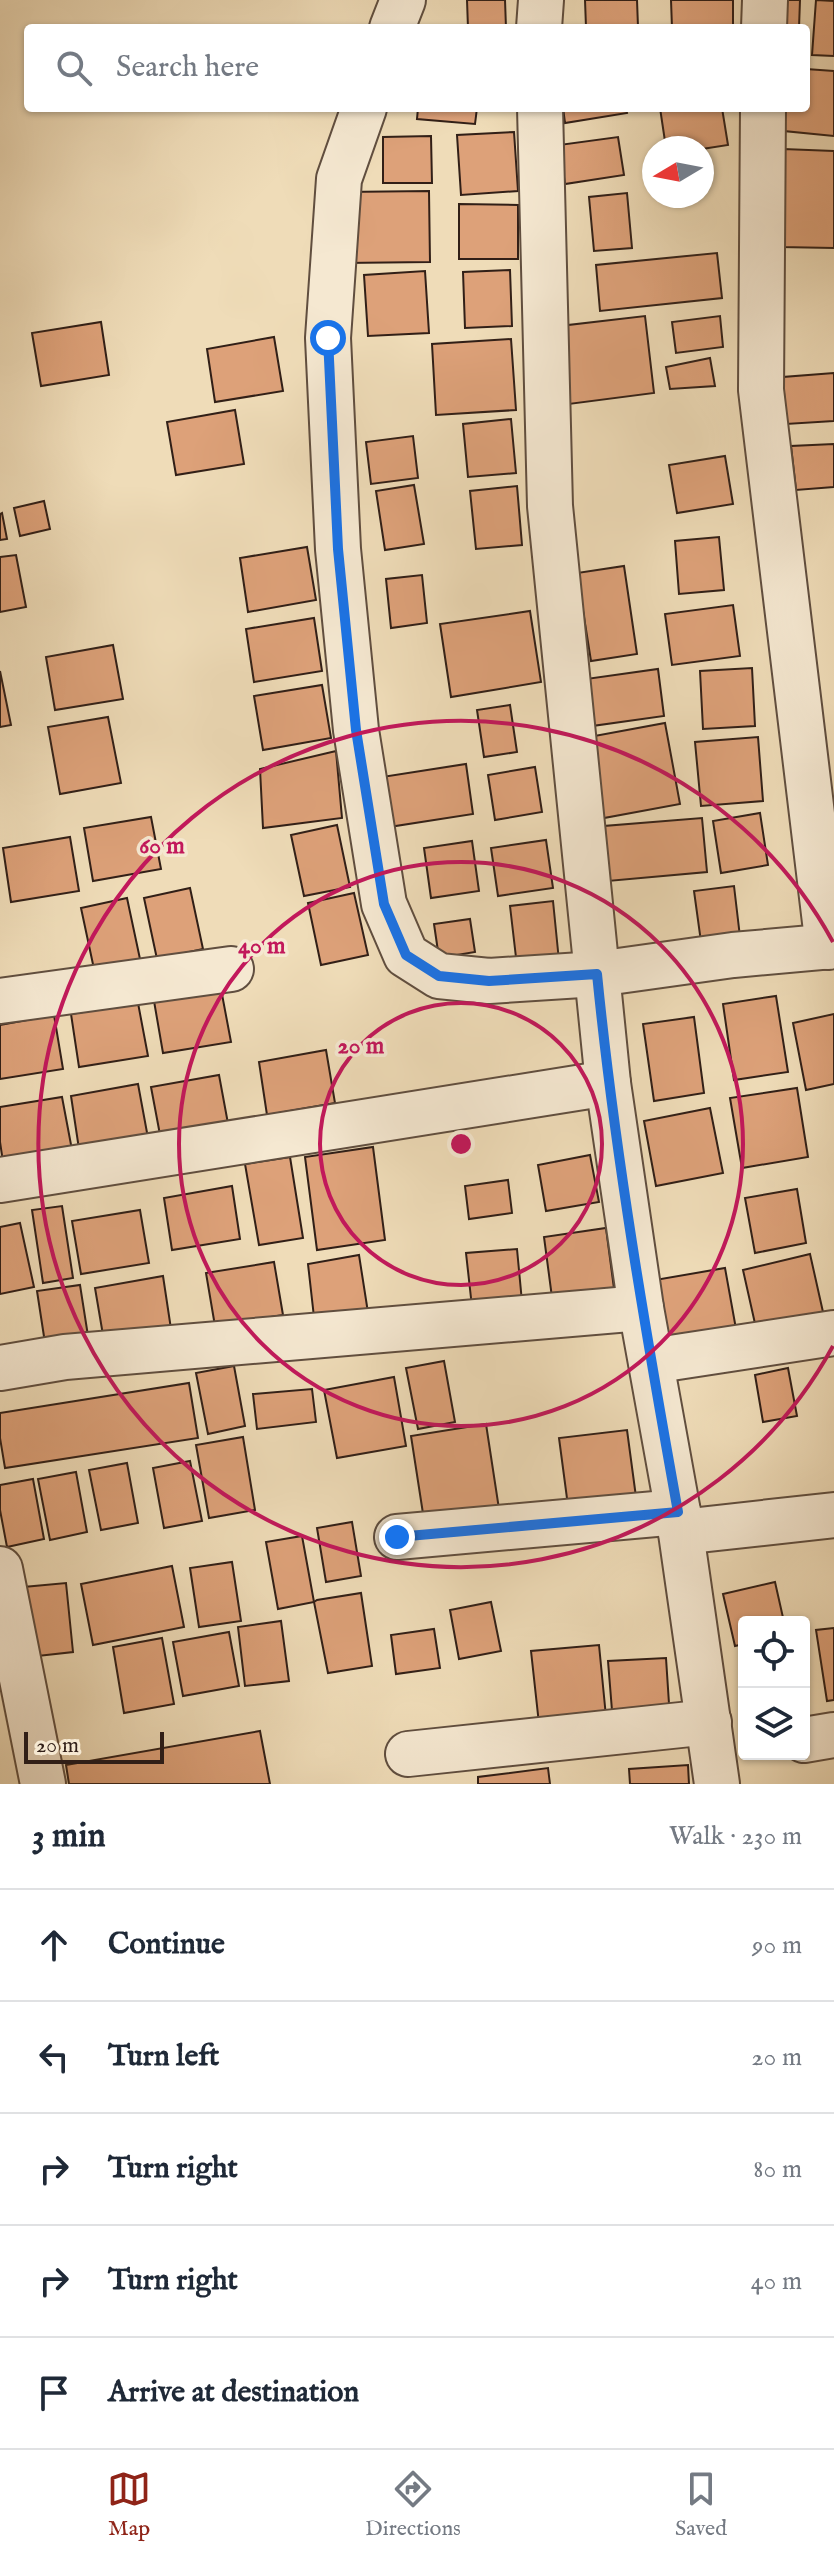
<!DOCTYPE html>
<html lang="en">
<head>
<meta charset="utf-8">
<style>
	body { margin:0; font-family:"IM FELL English",serif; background:#f2f2f3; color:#1f2937 }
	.controls { position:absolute; right:24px; bottom:24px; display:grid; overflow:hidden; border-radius:8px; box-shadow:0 2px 6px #0004 }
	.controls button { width:72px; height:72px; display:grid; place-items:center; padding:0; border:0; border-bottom:2px solid #e0e1e3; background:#fff; color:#1f2937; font:40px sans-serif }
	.compass { position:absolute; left:642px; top:136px; width:72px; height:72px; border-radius:50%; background:#fff; box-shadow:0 2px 6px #0004; rotate:260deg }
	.scale { position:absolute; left:24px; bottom:20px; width:140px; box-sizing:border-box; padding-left:8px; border:4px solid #311f17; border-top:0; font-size:22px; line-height:28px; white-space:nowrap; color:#311f17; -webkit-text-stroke:6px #f5e8d1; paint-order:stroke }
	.stop { position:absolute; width:24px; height:24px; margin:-18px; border:6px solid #1a73e8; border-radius:50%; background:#fff }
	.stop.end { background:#1a73e8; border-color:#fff; box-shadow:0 2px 8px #0008 }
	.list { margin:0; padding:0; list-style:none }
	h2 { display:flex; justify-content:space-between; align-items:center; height:104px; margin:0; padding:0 32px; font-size:34px }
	h2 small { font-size:26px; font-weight:400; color:#747a83 }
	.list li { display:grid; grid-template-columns:52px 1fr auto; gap:24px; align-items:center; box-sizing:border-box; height:112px; padding:0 32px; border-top:2px solid #e0e1e3 }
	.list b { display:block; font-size:30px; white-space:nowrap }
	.list em { font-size:26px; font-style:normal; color:#747a83 }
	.icon { flex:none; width:44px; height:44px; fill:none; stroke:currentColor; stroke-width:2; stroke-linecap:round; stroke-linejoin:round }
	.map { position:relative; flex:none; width:834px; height:1784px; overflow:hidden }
	.search { position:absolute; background:#fff; box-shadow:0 2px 6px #0004; left:24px; right:24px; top:24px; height:88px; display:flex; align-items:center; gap:20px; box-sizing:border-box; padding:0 28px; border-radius:8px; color:#747a83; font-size:30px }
	.sheet { height:664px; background:#fff }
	nav { display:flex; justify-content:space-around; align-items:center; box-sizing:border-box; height:112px; border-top:2px solid #e0e1e3; background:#fff; font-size:22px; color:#747a83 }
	nav a { display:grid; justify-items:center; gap:4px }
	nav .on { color:#8f2418 }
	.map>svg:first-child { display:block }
</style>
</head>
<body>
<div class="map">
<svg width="834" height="1784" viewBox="0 0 834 1784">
	<rect width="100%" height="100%" fill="#efdcb8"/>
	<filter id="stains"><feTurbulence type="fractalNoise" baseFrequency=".0025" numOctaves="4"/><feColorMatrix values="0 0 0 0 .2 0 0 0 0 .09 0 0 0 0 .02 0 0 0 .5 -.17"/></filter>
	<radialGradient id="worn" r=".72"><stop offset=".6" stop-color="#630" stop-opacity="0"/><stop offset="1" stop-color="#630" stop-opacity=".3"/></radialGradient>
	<g fill="#dda179" stroke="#311f17" stroke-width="2">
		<polygon points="467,0 505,0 506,28 468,28"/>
		<polygon points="585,0 637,0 638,27 586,27"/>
		<polygon points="671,0 733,0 733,28 672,28"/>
		<polygon points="771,0 800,0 799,28 771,28"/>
		<polygon points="816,0 834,1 834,56 812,55"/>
		<polygon points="806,69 834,71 834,136 784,131 786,108 806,108"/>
		<polygon points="418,108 477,108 475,124 417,119"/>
		<polygon points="563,108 626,108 627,113 565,123"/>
		<polygon points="660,108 722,108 728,145 702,149 666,148"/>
		<polygon points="514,132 518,191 461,195 457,135"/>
		<polygon points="431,136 432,183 383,183 383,137"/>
		<polygon points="618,137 624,175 565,184 559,145"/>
		<polygon points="783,149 834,151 834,248 780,247"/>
		<polygon points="429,191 430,262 343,263 342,192"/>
		<polygon points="627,193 632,248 594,251 589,197"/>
		<polygon points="459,204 518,205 518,259 459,259"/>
		<polygon points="717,253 722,298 600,311 596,265"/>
		<polygon points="510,270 512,326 465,328 463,272"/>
		<polygon points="425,271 429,333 368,336 364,275"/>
		<polygon points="645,316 654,393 569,404 560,326"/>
		<polygon points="720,316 723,347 676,353 672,322"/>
		<polygon points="101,322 109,375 41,386 32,333"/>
		<polygon points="274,337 283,391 215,402 207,349"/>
		<polygon points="511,339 516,410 436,415 432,344"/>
		<polygon points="710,358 715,386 670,389 666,367"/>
		<polygon points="834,373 834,421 786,424 783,377"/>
		<polygon points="235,410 244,464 176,475 167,422"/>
		<polygon points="511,419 516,473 468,477 463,424"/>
		<polygon points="413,436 418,478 371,484 366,442"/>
		<polygon points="834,444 834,487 796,490 791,446"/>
		<polygon points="725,456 733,504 677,513 669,465"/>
		<polygon points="414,485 424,544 385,550 376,491"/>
		<polygon points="517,486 522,545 476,549 470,491"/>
		<polygon points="44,501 50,529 20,536 14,508"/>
		<polygon points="2,513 7,539 0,540 0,514"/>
		<polygon points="719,537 724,590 679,594 675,541"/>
		<polygon points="307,547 316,600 248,612 240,558"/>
		<polygon points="16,555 26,607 0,612 0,557"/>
		<polygon points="624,566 637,654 591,661 577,573"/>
		<polygon points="422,575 427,623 391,628 386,579"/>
		<polygon points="733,605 740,656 672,665 665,614"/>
		<polygon points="530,611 541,682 451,697 440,624"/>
		<polygon points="314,618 322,671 254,682 246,629"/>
		<polygon points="113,645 123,699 55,710 46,657"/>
		<polygon points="752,668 755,726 703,729 700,671"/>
		<polygon points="658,669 664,716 592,726 586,679"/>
		<polygon points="0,671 11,725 0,727"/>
		<polygon points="322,685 331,738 263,750 254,696"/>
		<polygon points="510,705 517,752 484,757 477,710"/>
		<polygon points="108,717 121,783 60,794 48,727"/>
		<polygon points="665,723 680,804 604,818 589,737"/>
		<polygon points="758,737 763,801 701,806 695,742"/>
		<polygon points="336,751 342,818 263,828 260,769"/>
		<polygon points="466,764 473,814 389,827 382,777"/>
		<polygon points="535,767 542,812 495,820 488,775"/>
		<polygon points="760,813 768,865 721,873 713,821"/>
		<polygon points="151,817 161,869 93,881 84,828"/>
		<polygon points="702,818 707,872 608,881 604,826"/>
		<polygon points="337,825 350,887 304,896 291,835"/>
		<polygon points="70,837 79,891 11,902 3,848"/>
		<polygon points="546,840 553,888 498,896 491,848"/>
		<polygon points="472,841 479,891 431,898 424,848"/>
		<polygon points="734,886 740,937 701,942 694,891"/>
		<polygon points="190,888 203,949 157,959 144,898"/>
		<polygon points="354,893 368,955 321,965 308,903"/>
		<polygon points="127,898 140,959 94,969 81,908"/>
		<polygon points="553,901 559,961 517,966 510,906"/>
		<polygon points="470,919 475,952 439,958 434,924"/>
		<polygon points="221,989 231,1042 163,1053 154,1001"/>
		<polygon points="776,996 788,1072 734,1080 723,1004"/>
		<polygon points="138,1003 148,1056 79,1067 71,1014"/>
		<polygon points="834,1014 834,1084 806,1090 793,1023"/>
		<polygon points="54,1015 63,1069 0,1079 0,1025"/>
		<polygon points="694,1017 704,1093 654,1101 643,1024"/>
		<polygon points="326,1050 335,1103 267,1115 259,1062"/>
		<polygon points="219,1075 229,1129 161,1140 151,1087"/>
		<polygon points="138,1084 148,1138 79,1149 71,1096"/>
		<polygon points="797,1088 808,1157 742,1168 730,1098"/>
		<polygon points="62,1097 72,1150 3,1162 0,1142 0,1107"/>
		<polygon points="710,1108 723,1173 656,1186 644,1121"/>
		<polygon points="373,1147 385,1240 317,1250 305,1157"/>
		<polygon points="590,1155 599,1202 546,1211 538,1165"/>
		<polygon points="290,1157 303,1238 259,1245 245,1164"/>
		<polygon points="508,1180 512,1213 469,1219 465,1186"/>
		<polygon points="232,1186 240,1239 172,1250 164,1198"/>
		<polygon points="797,1189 806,1243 755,1253 745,1198"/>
		<polygon points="62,1206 73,1278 43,1283 32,1210"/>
		<polygon points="140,1210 149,1263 81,1274 72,1221"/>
		<polygon points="20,1223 34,1287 0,1294 0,1227"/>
		<polygon points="606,1228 615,1296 553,1305 544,1237"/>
		<polygon points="517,1249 522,1302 472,1307 466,1253"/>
		<polygon points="810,1254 823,1312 756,1328 743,1270"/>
		<polygon points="359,1255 369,1319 315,1326 308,1264"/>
		<polygon points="274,1262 283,1315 215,1326 206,1273"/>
		<polygon points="725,1268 738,1340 668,1352 655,1280"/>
		<polygon points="163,1276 171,1329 104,1341 95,1288"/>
		<polygon points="80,1285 88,1336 45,1343 37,1291"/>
		<polygon points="444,1361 455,1422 418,1429 406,1368"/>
		<polygon points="234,1366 245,1426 208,1434 196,1373"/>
		<polygon points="788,1368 797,1416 763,1422 755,1375"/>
		<polygon points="394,1377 406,1446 337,1458 324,1390"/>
		<polygon points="189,1383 198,1438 5,1468 0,1438 0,1413"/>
		<polygon points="312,1389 316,1422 257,1429 253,1394"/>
		<polygon points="486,1424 499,1509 424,1520 411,1436"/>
		<polygon points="627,1430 636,1497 568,1506 559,1438"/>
		<polygon points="243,1437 255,1510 209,1518 196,1445"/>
		<polygon points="190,1461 202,1521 164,1528 153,1468"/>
		<polygon points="127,1463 138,1523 101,1530 89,1470"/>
		<polygon points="76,1472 87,1532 50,1540 38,1479"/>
		<polygon points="33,1479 44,1539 7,1547 0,1510 0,1485"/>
		<polygon points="352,1522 361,1576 326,1582 317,1528"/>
		<polygon points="302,1536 314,1602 278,1609 266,1542"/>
		<polygon points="232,1562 241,1621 199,1627 190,1568"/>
		<polygon points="172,1566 184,1627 93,1645 81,1584"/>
		<polygon points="775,1582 784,1622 744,1622 744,1644 735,1646 723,1594"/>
		<polygon points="66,1583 73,1652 20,1658 13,1588"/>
		<polygon points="361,1593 372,1666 328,1673 314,1602 317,1600"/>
		<polygon points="491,1602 501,1651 459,1659 450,1610"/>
		<polygon points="281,1621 289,1681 245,1686 238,1627"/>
		<polygon points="834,1628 834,1700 827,1701 816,1630"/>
		<polygon points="434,1629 440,1668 396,1674 391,1635"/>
		<polygon points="229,1632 239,1686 183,1696 173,1642"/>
		<polygon points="162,1638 174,1704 124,1713 113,1647"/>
		<polygon points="599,1645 607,1727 540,1733 531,1651"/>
		<polygon points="666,1658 670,1719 613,1723 608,1661"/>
		<polygon points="260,1731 270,1784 69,1784 66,1765"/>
		<polygon points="688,1765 689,1784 630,1784 629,1769"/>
		<polygon points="548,1768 550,1784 478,1784 478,1777"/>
	</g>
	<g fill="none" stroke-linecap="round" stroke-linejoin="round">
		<defs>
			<g id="minor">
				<polyline points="392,28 403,0"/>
				<polyline points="539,28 541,0"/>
				<polyline points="764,28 765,0"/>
				<polyline points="364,108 339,179 328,338 338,549 356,730 384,904 406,955 439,976 489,981 597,974 733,955 834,946"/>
				<polyline points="540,108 550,506 608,1083 641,1308 678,1512 717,1784"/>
				<polyline points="763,108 761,390 828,947"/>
				<polyline points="0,1001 231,969"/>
				<polyline points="0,1180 608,1083"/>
				<polyline points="651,1361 834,1333"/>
				<polyline points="0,1368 65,1357 641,1308"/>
				<polyline points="681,1532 834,1515"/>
				<polyline points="397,1537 678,1512"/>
				<polyline points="0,1569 43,1784"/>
				<polyline points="804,1740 834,1735"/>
				<polyline points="408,1754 709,1722"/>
			</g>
		</defs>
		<use href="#minor" stroke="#604e3f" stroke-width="48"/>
		<use href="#minor" stroke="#f5e8d1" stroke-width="44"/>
	</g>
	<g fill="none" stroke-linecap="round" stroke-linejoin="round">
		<path stroke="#1a73e8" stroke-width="10" d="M328,338L338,549L356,730L384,904L406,955L439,976L489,981L597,974C615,1155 646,1334 678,1512L397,1537"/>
	</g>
	<g fill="none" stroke="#c2185b" stroke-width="4">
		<circle cx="461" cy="1144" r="141"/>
		<circle cx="461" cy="1144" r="282"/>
		<path d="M833 1346A423 423 0 1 1 833 942"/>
	</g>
	<circle cx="461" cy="1144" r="12" fill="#c2185b" stroke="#f5e8d1" stroke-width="4"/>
	<g font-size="24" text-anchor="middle" font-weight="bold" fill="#c2185b" stroke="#f5e8d1" stroke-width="7" stroke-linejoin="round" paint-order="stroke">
		<text x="162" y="853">60 m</text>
		<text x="262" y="953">40 m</text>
		<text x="361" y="1053">20 m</text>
	</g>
	<rect width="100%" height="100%" filter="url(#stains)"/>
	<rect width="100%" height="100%" fill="url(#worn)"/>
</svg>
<div class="controls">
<button><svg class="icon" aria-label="locate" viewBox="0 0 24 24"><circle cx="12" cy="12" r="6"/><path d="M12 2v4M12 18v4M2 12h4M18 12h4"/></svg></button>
<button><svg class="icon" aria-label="layers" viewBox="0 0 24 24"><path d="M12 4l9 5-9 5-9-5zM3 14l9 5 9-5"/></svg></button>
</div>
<svg class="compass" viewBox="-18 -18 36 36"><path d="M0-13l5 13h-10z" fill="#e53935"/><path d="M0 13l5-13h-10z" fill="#747a83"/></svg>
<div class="scale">20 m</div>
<div class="stop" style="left:328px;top:338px"></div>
<div class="stop end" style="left:397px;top:1537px"></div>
<div class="search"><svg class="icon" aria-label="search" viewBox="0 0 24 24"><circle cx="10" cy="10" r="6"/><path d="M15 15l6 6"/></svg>Search here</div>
</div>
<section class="sheet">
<h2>3 min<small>Walk · 230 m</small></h2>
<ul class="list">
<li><svg class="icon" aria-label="ahead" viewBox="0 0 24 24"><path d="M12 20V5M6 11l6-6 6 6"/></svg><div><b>Continue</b></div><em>90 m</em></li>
<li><svg class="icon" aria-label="left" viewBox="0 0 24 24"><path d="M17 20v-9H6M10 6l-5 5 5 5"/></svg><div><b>Turn left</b></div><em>20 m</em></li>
<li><svg class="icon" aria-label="right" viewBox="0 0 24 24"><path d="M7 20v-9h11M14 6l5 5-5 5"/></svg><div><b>Turn right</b></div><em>80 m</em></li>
<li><svg class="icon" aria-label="right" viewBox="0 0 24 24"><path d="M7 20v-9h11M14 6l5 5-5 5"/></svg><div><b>Turn right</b></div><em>40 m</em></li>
<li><svg class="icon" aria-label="arrive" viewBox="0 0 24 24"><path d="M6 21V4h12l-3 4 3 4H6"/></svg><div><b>Arrive at destination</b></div></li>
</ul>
</section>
<nav>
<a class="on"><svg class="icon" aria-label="map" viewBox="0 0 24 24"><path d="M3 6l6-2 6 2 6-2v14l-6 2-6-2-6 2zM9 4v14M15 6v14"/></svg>Map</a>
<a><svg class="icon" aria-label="directions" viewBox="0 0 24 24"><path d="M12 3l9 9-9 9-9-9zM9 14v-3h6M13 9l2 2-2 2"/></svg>Directions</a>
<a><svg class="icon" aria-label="saved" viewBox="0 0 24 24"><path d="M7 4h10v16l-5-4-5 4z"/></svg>Saved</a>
</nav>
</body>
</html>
